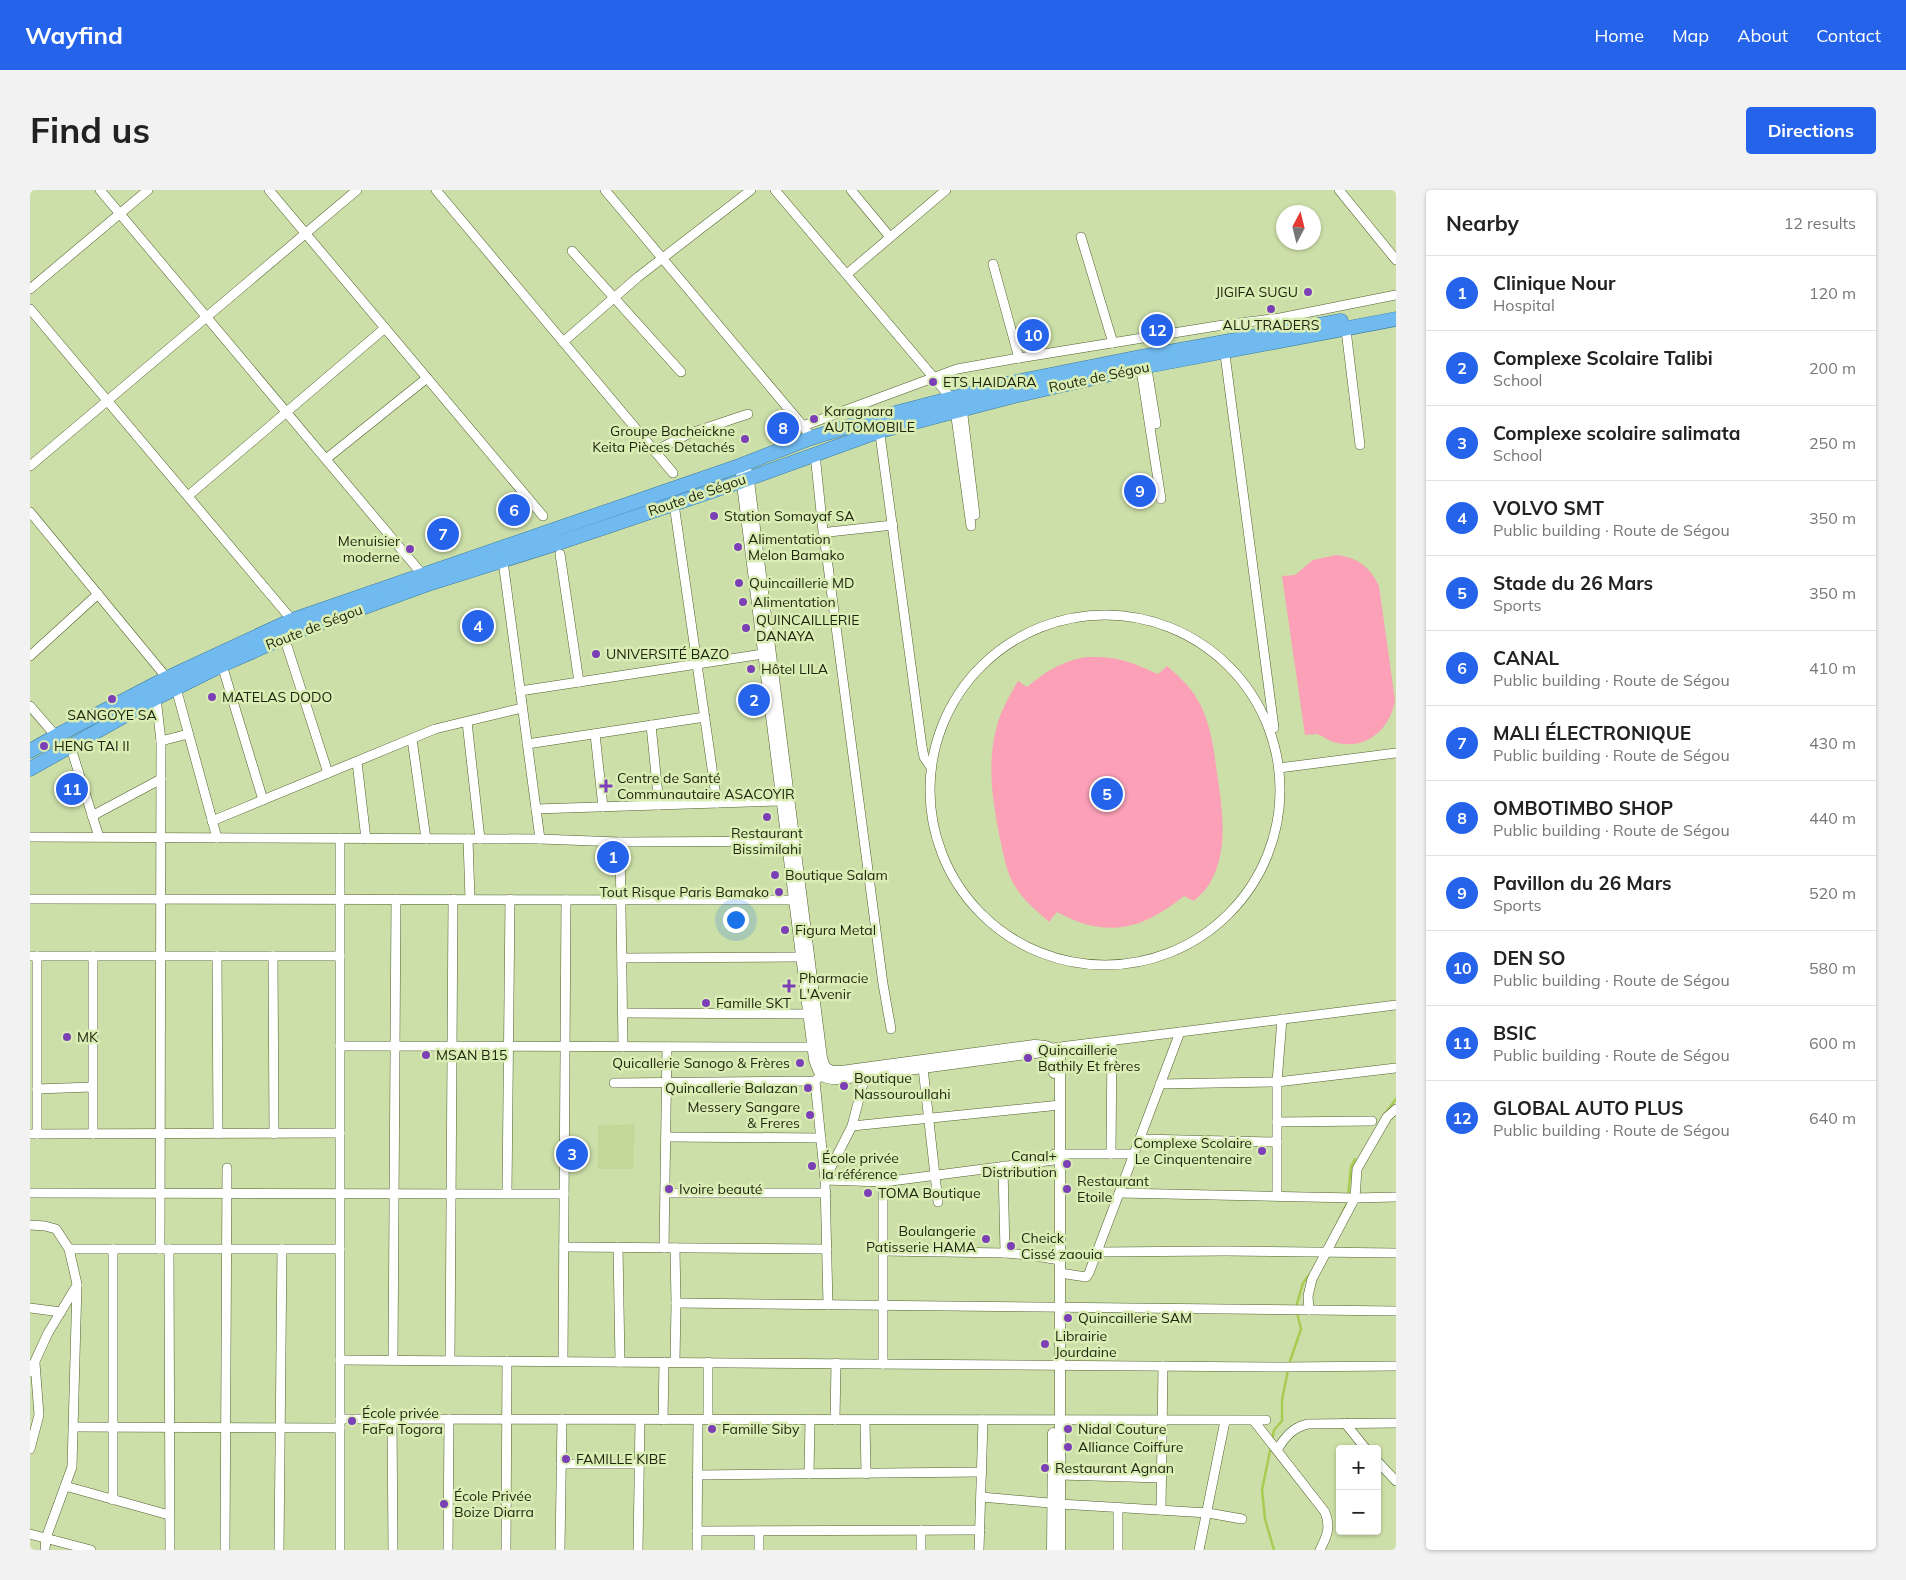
<!DOCTYPE html>
<html lang="en">
<head>
<meta charset="utf-8">
<style>
	body { margin:0; font-family:Mulish,sans-serif; background:#f2f2f2; color:#222 }
	.controls { position:absolute; right:15px; bottom:15px; display:grid; overflow:hidden; border-radius:5px; box-shadow:0 1px 4px #0004 }
	.controls button { width:45px; height:45px; display:grid; place-items:center; padding:0; border:0; border-bottom:1px solid #e0e0e0; background:#fff; color:#222; font:25px sans-serif }
	.compass { position:absolute; left:1246px; top:15px; width:45px; height:45px; border-radius:50%; background:#fff; box-shadow:0 1px 4px #0004; rotate:7deg }
	.you { position:absolute; left:705px; top:729px; width:18px; height:18px; margin:-12px; border:4px solid #fff; border-radius:50%; background:#1a73e8; box-shadow:0 0 0 8px #1a73e833 }
	.badge { display:grid; place-items:center; width:32px; height:32px; border-radius:50%; background:#2563eb; color:#fff; font-size:16px; font-weight:700 }
	.pin { position:absolute; translate:-50% -50%; border:2px solid #fff; box-shadow:0 1px 5px #0006 }
	.list { margin:0; padding:0; list-style:none }
	h2 { display:flex; justify-content:space-between; align-items:center; height:65px; margin:0; padding:0 20px; font-size:21px }
	h2 small { font-size:16px; font-weight:400; color:#767676 }
	.list li { display:grid; grid-template-columns:32px 1fr auto; gap:15px; align-items:center; box-sizing:border-box; height:75px; padding:0 20px; border-top:1px solid #e0e0e0 }
	.list b { display:block; font-size:19px; white-space:nowrap }
	.list p { margin:0; font-size:16px; white-space:nowrap; color:#767676 }
	.list em { font-size:16px; font-style:normal; color:#767676 }
	.map { position:relative; flex:none; width:1366px; height:1360px; overflow:hidden; border-radius:5px }
	header { display:flex; align-items:center; gap:30px; box-sizing:border-box; height:70px; padding:0 25px; background:#2563eb; color:#fff }
	header strong { font-size:24px }
	nav { display:flex; gap:28px; margin-inline-start:auto; font-size:18px }
	.intro { display:flex; align-items:center; justify-content:space-between; box-sizing:border-box; height:120px; padding:0 30px }
	h1 { margin:0; font-size:35px }
	.button { padding:12px 22px; border-radius:5px; background:#2563eb; color:#fff; font-size:18px; font-weight:700 }
	main { display:flex; gap:30px; padding:0 30px }
	aside { flex:1; background:#fff; border-radius:5px; box-shadow:0 1px 4px #0004 }
	.map>svg:first-child { display:block }
</style>
</head>
<body>
<header>
<strong>Wayfind</strong>
<nav><a>Home</a><a>Map</a><a>About</a><a>Contact</a></nav>
</header>
<div class="intro"><h1>Find us</h1><a class="button">Directions</a></div>
<main>
<div class="map">
<svg width="1366" height="1360" viewBox="0 0 1366 1360">
	<rect width="100%" height="100%" fill="#ccdfa8"/>
	<polygon fill="#c2d899" points="605,934 603,979 568,979 568,936"/>
	<g fill="#fba0b7">
		<path d="M1306,365C1327,367 1340,377 1349,396L1365,510C1361,538 1337,560 1308,553C1300,552 1293,546 1287,544C1283,544 1278,545 1275,545L1252,386L1265,385L1283,370Z"/>
		<path d="M1055,467C1087,466 1099,471 1128,484L1137,476C1151,488 1163,499 1171,516C1181,537 1184,560 1187,583C1192,618 1199,658 1181,691C1178,698 1170,705 1164,711L1154,706C1112,740 1076,749 1027,722L1019,732C1007,721 993,710 985,696C977,684 974,667 971,653C963,615 956,574 967,536C971,520 980,505 988,491L997,497C1018,480 1029,473 1055,467Z"/>
	</g>
	<g fill="none" stroke-linecap="round" stroke-linejoin="round">
		<g stroke="#a8cb52" stroke-width="2.5">
			<polyline points="1354,925 1366,909"/>
			<polyline points="1318,1006 1321,977 1325,969"/>
			<polyline points="1307,1034 1316,1015"/>
			<polyline points="1266,1117 1273,1093 1280,1084"/>
			<polyline points="1259,1174 1271,1139 1267,1123"/>
			<polyline points="1242,1251 1244,1240 1252,1231 1252,1210 1258,1180"/>
			<polyline points="1241,1256 1232,1300 1235,1329 1244,1360"/>
		</g>
		<defs>
			<g id="minor">
				<polyline points="70,0 392,384"/>
				<polyline points="239,0 513,326"/>
				<polyline points="406,0 643,283"/>
				<polyline points="575,0 773,236 781,248"/>
				<polyline points="745,0 921,208 925,220 941,336"/>
				<polyline points="821,0 860,47"/>
				<polyline points="1309,0 1366,70"/>
				<polyline points="1051,47 1083,153"/>
				<polyline points="542,61 651,182"/>
				<polyline points="963,74 989,168"/>
				<polyline points="817,84 916,0"/>
				<polyline points="0,99 118,0"/>
				<polyline points="0,119 262,430"/>
				<polyline points="1316,140 1330,255"/>
				<polyline points="533,152 608,87 721,0"/>
				<polyline points="1194,157 1244,538"/>
				<polyline points="1110,173 1131,309"/>
				<polyline points="1116,173 1126,234"/>
				<polyline points="932,217 945,325"/>
				<polyline points="773,236 927,179 989,168 1193,135 1250,128 1366,105"/>
				<polyline points="849,237 892,557 894,567 900,576"/>
				<polyline points="625,261 658,244 718,224"/>
				<polyline points="785,264 794,351"/>
				<polyline points="296,269 397,188"/>
				<polyline points="0,276 327,0"/>
				<polyline points="158,306 355,138"/>
				<polyline points="644,314 687,613"/>
				<polyline points="0,322 132,482"/>
				<polyline points="530,364 549,492"/>
				<polyline points="473,371 510,649"/>
				<circle cx="1075" cy="600" r="175"/>
				<polyline points="257,456 298,583"/>
				<polyline points="0,466 68,404"/>
				<polyline points="192,475 233,610"/>
				<polyline points="146,498 187,648"/>
				<polyline points="490,501 733,464"/>
				<polyline points="126,508 131,551"/>
				<polyline points="0,516 26,546"/>
				<polyline points="437,532 450,649"/>
				<polyline points="621,535 629,615"/>
				<polyline points="565,544 573,617"/>
				<polyline points="382,549 396,649"/>
				<polyline points="497,554 675,527"/>
				<polyline points="40,555 69,647"/>
				<polyline points="327,572 336,649"/>
				<polyline points="1249,578 1366,563"/>
				<polyline points="506,619 751,611"/>
				<polyline points="62,626 131,589"/>
				<polyline points="182,631 405,539 492,518"/>
				<polyline points="0,647 510,649 590,652 756,651"/>
				<polyline points="438,649 440,709"/>
				<polyline points="590,652 593,857"/>
				<polyline points="0,709 763,710"/>
				<polyline points="0,766 310,766"/>
				<polyline points="187,766 188,944"/>
				<polyline points="243,766 244,944"/>
				<polyline points="592,768 770,767"/>
				<polyline points="594,823 778,824"/>
				<polyline points="861,839 853,794 795,353 796,346 799,342 863,335"/>
				<polyline points="310,856 782,857"/>
				<polyline points="1020,862 1024,858 1030,857 1366,815"/>
				<polyline points="893,878 908,1012"/>
				<polyline points="785,891 795,990 798,1115"/>
				<polyline points="584,893 785,891 789,887"/>
				<polyline points="1130,894 1247,892 1366,878"/>
				<polyline points="7,899 62,897"/>
				<polyline points="1247,932 1342,931"/>
				<polyline points="822,936 1030,915"/>
				<polyline points="0,944 310,943"/>
				<polyline points="7,944 7,766"/>
				<polyline points="63,944 63,766"/>
				<polyline points="636,947 791,948"/>
				<polyline points="1110,949 1247,952"/>
				<polyline points="1024,964 1104,964"/>
				<polyline points="1081,964 1082,851"/>
				<polyline points="973,976 975,1063"/>
				<polyline points="795,989 822,936 835,886"/>
				<polyline points="795,990 853,992 1024,970"/>
				<polyline points="853,992 853,1174"/>
				<polyline points="0,1003 534,1004"/>
				<polyline points="477,1003 480,709"/>
				<polyline points="635,1003 796,1003"/>
				<polyline points="1089,1003 1325,1008 1366,1007"/>
				<polyline points="1247,1005 1247,892 1252,829"/>
				<polyline points="0,1035 15,1036 26,1039 39,1059 47,1094 42,1277 16,1348 15,1360"/>
				<polyline points="534,1057 797,1059"/>
				<polyline points="588,1057 590,1172"/>
				<polyline points="634,1058 637,857"/>
				<polyline points="39,1059 310,1059"/>
				<polyline points="83,1059 83,1310"/>
				<polyline points="130,1059 131,551 158,544"/>
				<polyline points="139,1059 140,1360"/>
				<polyline points="853,1061 975,1063 999,1065 1030,1070"/>
				<polyline points="1067,1062 1195,1061 1366,1063"/>
				<polyline points="1030,1083 1056,1087 1059,1083 1150,842"/>
				<polyline points="646,1113 1366,1121"/>
				<polyline points="0,1118 31,1122"/>
				<polyline points="1279,1120 1278,1106 1282,1089 1325,1008 1327,979 1357,927 1366,919"/>
				<polyline points="310,1170 1252,1177 1366,1176"/>
				<polyline points="363,1170 366,709"/>
				<polyline points="420,1170 423,709"/>
				<polyline points="533,1171 536,710"/>
				<polyline points="645,1172 646,1113 645,1058"/>
				<polyline points="678,1172 678,1230"/>
				<polyline points="0,1182 18,1143 47,1095"/>
				<polyline points="310,1229 1236,1230"/>
				<polyline points="362,1229 363,1360"/>
				<polyline points="633,1230 634,1172"/>
				<polyline points="805,1230 806,1173"/>
				<polyline points="835,1230 836,1284"/>
				<path d="M1224,1231L1295,1322C1301,1337 1297,1346 1290,1360"/>
				<polyline points="1315,1233 1336,1259"/>
				<polyline points="44,1237 310,1238"/>
				<polyline points="0,1259 9,1225 5,1173"/>
				<path d="M1247,1260C1255,1247 1263,1237 1278,1234L1366,1233"/>
				<polyline points="1347,1271 1366,1291"/>
				<polyline points="531,1274 609,1274"/>
				<polyline points="779,1284 780,1230"/>
				<polyline points="667,1285 952,1282"/>
				<polyline points="1030,1285 1131,1288"/>
				<polyline points="35,1296 139,1325"/>
				<polyline points="951,1307 1030,1314 1178,1323 1212,1329"/>
				<polyline points="1088,1317 1088,1360"/>
				<polyline points="1131,1320 1133,1176"/>
				<polyline points="667,1341 950,1340"/>
				<polyline points="729,1341 729,1360"/>
				<polyline points="0,1344 61,1360"/>
				<polyline points="195,1360 197,978"/>
				<polyline points="249,1360 252,1059"/>
				<polyline points="310,1360 310,648"/>
				<polyline points="418,1360 419,1229"/>
				<polyline points="476,1360 477,1171"/>
				<polyline points="530,1360 532,1229"/>
				<polyline points="608,1360 610,1230"/>
				<polyline points="667,1360 668,1230"/>
				<polyline points="891,1360 891,1340"/>
				<polyline points="949,1360 953,1230"/>
				<polyline points="1169,1360 1195,1231"/>
			</g>
			<g id="tertiary">
				<path d="M718,283L792,868L795,877L802,881H811L1004,855C1017,855 1023,857 1030,867V1360"/>
				<path d="M711,286L784,869C789,887 793,890 811,889L1012,862C1023,866 1024,872 1024,883"/>
				<polyline points="1022,1360 1023,1243"/>
			</g>
			<g id="trunk">
				<polyline points="0,561 26,546 137,488 262,430 709,276 781,248 846,228 981,193 1110,167 1311,131"/>
				<polyline points="0,579 126,508 192,475 271,440 401,393 525,354 712,291 850,241 984,206 1037,194 1117,176 1366,129"/>
			</g>
		</defs>
		<use href="#minor" stroke="#51612e" stroke-width="10"/>
		<use href="#tertiary" stroke="#51612e" stroke-width="11"/>
		<use href="#trunk" stroke="#3c7b9f" stroke-width="15"/>
		<use href="#minor" stroke="#fff" stroke-width="9"/>
		<use href="#tertiary" stroke="#fff" stroke-width="10"/>
		<use href="#trunk" stroke="#70baf0" stroke-width="14"/>
	</g>
	<g fill="#7c40b6" stroke="#d9edb4" stroke-width="2">
		<circle cx="1278" cy="102" r="5"/>
		<circle cx="1241" cy="119" r="5"/>
		<circle cx="903" cy="192" r="5"/>
		<circle cx="784" cy="229" r="5"/>
		<circle cx="715" cy="249" r="5"/>
		<circle cx="684" cy="326" r="5"/>
		<circle cx="708" cy="357" r="5"/>
		<circle cx="380" cy="359" r="5"/>
		<circle cx="709" cy="393" r="5"/>
		<circle cx="713" cy="412" r="5"/>
		<circle cx="716" cy="438" r="5"/>
		<circle cx="566" cy="464" r="5"/>
		<circle cx="721" cy="479" r="5"/>
		<circle cx="182" cy="507" r="5"/>
		<circle cx="82" cy="509" r="5"/>
		<circle cx="14" cy="556" r="5"/>
		<path d="M573.5 588.5h5v5h5v5h-5v5h-5v-5h-5v-5h5z"/>
		<circle cx="737" cy="627" r="5"/>
		<circle cx="745" cy="685" r="5"/>
		<circle cx="749" cy="702" r="5"/>
		<circle cx="755" cy="740" r="5"/>
		<path d="M756.5 788.5h5v5h5v5h-5v5h-5v-5h-5v-5h5z"/>
		<circle cx="676" cy="813" r="5"/>
		<circle cx="37" cy="847" r="5"/>
		<circle cx="396" cy="865" r="5"/>
		<circle cx="998" cy="868" r="5"/>
		<circle cx="770" cy="873" r="5"/>
		<circle cx="814" cy="896" r="5"/>
		<circle cx="778" cy="898" r="5"/>
		<circle cx="780" cy="925" r="5"/>
		<circle cx="1232" cy="961" r="5"/>
		<circle cx="1037" cy="974" r="5"/>
		<circle cx="782" cy="976" r="5"/>
		<circle cx="639" cy="999" r="5"/>
		<circle cx="1037" cy="999" r="5"/>
		<circle cx="838" cy="1003" r="5"/>
		<circle cx="956" cy="1049" r="5"/>
		<circle cx="981" cy="1056" r="5"/>
		<circle cx="1038" cy="1128" r="5"/>
		<circle cx="1015" cy="1154" r="5"/>
		<circle cx="322" cy="1231" r="5"/>
		<circle cx="682" cy="1239" r="5"/>
		<circle cx="1038" cy="1239" r="5"/>
		<circle cx="1038" cy="1257" r="5"/>
		<circle cx="536" cy="1269" r="5"/>
		<circle cx="1015" cy="1278" r="5"/>
		<circle cx="414" cy="1314" r="5"/>
	</g>
	<g text-anchor="middle" stroke-width="5" stroke-linejoin="round" paint-order="stroke">
		<g font-size="14" fill="#1e250f" stroke="#d9edb4" text-anchor="start">
			<text x="1268" y="107" text-anchor="end">JIGIFA SUGU</text>
			<text x="1241" y="140" text-anchor="middle">ALU TRADERS</text>
			<text x="913" y="197">ETS HAIDARA</text>
			<text x="794" y="226">Karagnara<tspan x="794" dy="16">AUTOMOBILE</tspan></text>
			<text x="705" y="246" text-anchor="end">Groupe Bacheickne<tspan x="705" dy="16">Keita Pièces Detachés</tspan></text>
			<text x="694" y="331">Station Somayaf SA</text>
			<text x="718" y="354">Alimentation<tspan x="718" dy="16">Melon Bamako</tspan></text>
			<text x="370" y="356" text-anchor="end">Menuisier<tspan x="370" dy="16">moderne</tspan></text>
			<text x="719" y="398">Quincaillerie MD</text>
			<text x="723" y="417">Alimentation</text>
			<text x="726" y="435">QUINCAILLERIE<tspan x="726" dy="16">DANAYA</tspan></text>
			<text x="576" y="469">UNIVERSITÉ BAZO</text>
			<text x="731" y="484">Hôtel LILA</text>
			<text x="192" y="512">MATELAS DODO</text>
			<text x="82" y="530" text-anchor="middle">SANGOYE SA</text>
			<text x="24" y="561">HENG TAI II</text>
			<text x="587" y="593">Centre de Santé<tspan x="587" dy="16">Communautaire ASACOYIR</tspan></text>
			<text x="737" y="648" text-anchor="middle">Restaurant<tspan x="737" dy="16">Bissimilahi</tspan></text>
			<text x="755" y="690">Boutique Salam</text>
			<text x="739" y="707" text-anchor="end">Tout Risque Paris Bamako</text>
			<text x="765" y="745">Figura Metal</text>
			<text x="769" y="793">Pharmacie<tspan x="769" dy="16">L'Avenir</tspan></text>
			<text x="686" y="818">Famille SKT</text>
			<text x="47" y="852">MK</text>
			<text x="1008" y="865">Quincaillerie<tspan x="1008" dy="16">Bathily Et frères</tspan></text>
			<text x="406" y="870">MSAN B15</text>
			<text x="760" y="878" text-anchor="end">Quicallerie Sanogo &amp; Frères</text>
			<text x="824" y="893">Boutique<tspan x="824" dy="16">Nassouroullahi</tspan></text>
			<text x="768" y="903" text-anchor="end">Quincallerie Balazan</text>
			<text x="770" y="922" text-anchor="end">Messery Sangare<tspan x="770" dy="16">&amp; Freres</tspan></text>
			<text x="1222" y="958" text-anchor="end">Complexe Scolaire<tspan x="1222" dy="16">Le Cinquentenaire</tspan></text>
			<text x="1027" y="971" text-anchor="end">Canal+<tspan x="1027" dy="16">Distribution</tspan></text>
			<text x="792" y="973">École privée<tspan x="792" dy="16">la référence</tspan></text>
			<text x="1047" y="996">Restaurant<tspan x="1047" dy="16">Etoile</tspan></text>
			<text x="649" y="1004">Ivoire beauté</text>
			<text x="848" y="1008">TOMA Boutique</text>
			<text x="946" y="1046" text-anchor="end">Boulangerie<tspan x="946" dy="16">Patisserie HAMA</tspan></text>
			<text x="991" y="1053">Cheick<tspan x="991" dy="16">Cissé zaouia</tspan></text>
			<text x="1048" y="1133">Quincaillerie SAM</text>
			<text x="1025" y="1151">Librairie<tspan x="1025" dy="16">Jourdaine</tspan></text>
			<text x="332" y="1228">École privée<tspan x="332" dy="16">FaFa Togora</tspan></text>
			<text x="692" y="1244">Famille Siby</text>
			<text x="1048" y="1244">Nidal Couture</text>
			<text x="1048" y="1262">Alliance Coiffure</text>
			<text x="546" y="1274">FAMILLE KIBE</text>
			<text x="1025" y="1283">Restaurant Agnan</text>
			<text x="424" y="1311">École Privée<tspan x="424" dy="16">Boize Diarra</tspan></text>
		</g>
		<g font-size="14" fill="#1e250f" stroke="#d9edb4">
			<text transform="translate(1069 187) rotate(-12)" y="5">Route de Ségou</text>
			<text transform="translate(667 305) rotate(-19)" y="5">Route de Ségou</text>
			<text transform="translate(284 437) rotate(-21)" y="5">Route de Ségou</text>
		</g>
	</g>
</svg>
<div class="controls">
<button>+</button>
<button>−</button>
</div>
<svg class="compass" viewBox="-18 -18 36 36"><path d="M0-13l5 13h-10z" fill="#e53935"/><path d="M0 13l5-13h-10z" fill="#767676"/></svg>
<div class="you"></div>
<div class="pin badge" style="left:583px;top:667px">1</div>
<div class="pin badge" style="left:724px;top:510px">2</div>
<div class="pin badge" style="left:542px;top:964px">3</div>
<div class="pin badge" style="left:448px;top:436px">4</div>
<div class="pin badge" style="left:1077px;top:604px">5</div>
<div class="pin badge" style="left:484px;top:320px">6</div>
<div class="pin badge" style="left:413px;top:344px">7</div>
<div class="pin badge" style="left:753px;top:238px">8</div>
<div class="pin badge" style="left:1110px;top:301px">9</div>
<div class="pin badge" style="left:1003px;top:145px">10</div>
<div class="pin badge" style="left:42px;top:599px">11</div>
<div class="pin badge" style="left:1127px;top:140px">12</div>
</div>
<aside>
<h2>Nearby<small>12 results</small></h2>
<ul class="list">
<li><span class="badge">1</span><div><b>Clinique Nour</b><p>Hospital</p></div><em>120 m</em></li>
<li><span class="badge">2</span><div><b>Complexe Scolaire Talibi</b><p>School</p></div><em>200 m</em></li>
<li><span class="badge">3</span><div><b>Complexe scolaire salimata</b><p>School</p></div><em>250 m</em></li>
<li><span class="badge">4</span><div><b>VOLVO SMT</b><p>Public building · Route de Ségou</p></div><em>350 m</em></li>
<li><span class="badge">5</span><div><b>Stade du 26 Mars</b><p>Sports</p></div><em>350 m</em></li>
<li><span class="badge">6</span><div><b>CANAL</b><p>Public building · Route de Ségou</p></div><em>410 m</em></li>
<li><span class="badge">7</span><div><b>MALI ÉLECTRONIQUE</b><p>Public building · Route de Ségou</p></div><em>430 m</em></li>
<li><span class="badge">8</span><div><b>OMBOTIMBO SHOP</b><p>Public building · Route de Ségou</p></div><em>440 m</em></li>
<li><span class="badge">9</span><div><b>Pavillon du 26 Mars</b><p>Sports</p></div><em>520 m</em></li>
<li><span class="badge">10</span><div><b>DEN SO</b><p>Public building · Route de Ségou</p></div><em>580 m</em></li>
<li><span class="badge">11</span><div><b>BSIC</b><p>Public building · Route de Ségou</p></div><em>600 m</em></li>
<li><span class="badge">12</span><div><b>GLOBAL AUTO PLUS</b><p>Public building · Route de Ségou</p></div><em>640 m</em></li>
</ul>
</aside>
</main>
</body>
</html>
